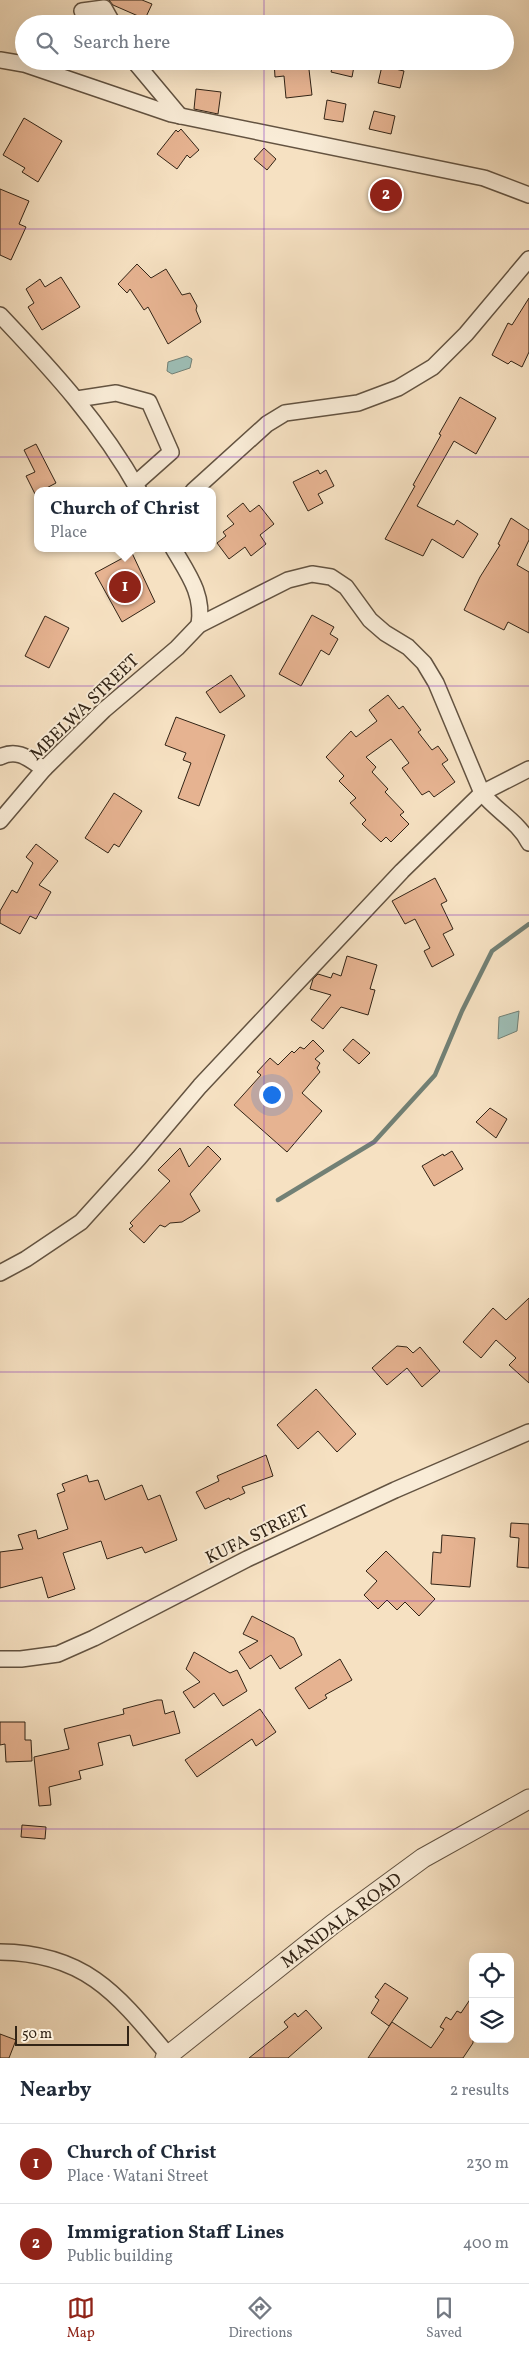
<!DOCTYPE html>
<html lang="en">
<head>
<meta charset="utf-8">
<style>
	body { margin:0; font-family:Vollkorn,serif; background:#f6f6f7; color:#1f2937 }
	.controls { position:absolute; right:15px; bottom:15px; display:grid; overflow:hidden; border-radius:10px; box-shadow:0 5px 20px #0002 }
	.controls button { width:45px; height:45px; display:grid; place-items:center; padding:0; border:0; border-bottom:1px solid #e0e1e3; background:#fff; color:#1f2937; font:25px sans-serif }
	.scale { position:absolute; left:15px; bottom:12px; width:114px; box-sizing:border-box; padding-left:5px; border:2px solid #322416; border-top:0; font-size:14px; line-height:18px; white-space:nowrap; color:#322416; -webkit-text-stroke:4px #f9ecd7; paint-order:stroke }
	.you { position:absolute; left:271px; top:1094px; width:18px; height:18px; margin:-12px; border:4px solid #fff; border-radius:50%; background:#1a73e8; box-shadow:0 0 0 8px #1a73e833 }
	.badge { display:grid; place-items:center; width:32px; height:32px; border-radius:50%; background:#8f2418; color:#fff; font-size:16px; font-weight:700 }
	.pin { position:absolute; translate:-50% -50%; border:2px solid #fff; box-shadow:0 1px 5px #0006 }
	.popup { position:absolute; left:34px; top:487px; width:182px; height:65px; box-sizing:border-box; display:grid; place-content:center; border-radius:10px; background:#fff; filter:drop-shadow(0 1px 4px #0005); font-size:16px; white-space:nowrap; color:#747a83 }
	.popup b { font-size:19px; color:#1f2937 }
	.popup::after { content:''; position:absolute; left:50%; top:100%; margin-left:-10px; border:10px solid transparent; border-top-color:#fff }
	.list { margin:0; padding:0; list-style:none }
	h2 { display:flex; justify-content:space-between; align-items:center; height:65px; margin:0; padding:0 20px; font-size:21px }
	h2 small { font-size:16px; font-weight:400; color:#747a83 }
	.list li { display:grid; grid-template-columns:32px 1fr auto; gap:15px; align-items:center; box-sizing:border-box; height:80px; padding:0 20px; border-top:1px solid #e0e1e3 }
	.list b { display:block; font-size:19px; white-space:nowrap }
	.list p { margin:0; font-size:16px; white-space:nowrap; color:#747a83 }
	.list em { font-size:16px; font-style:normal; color:#747a83 }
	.icon { flex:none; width:28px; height:28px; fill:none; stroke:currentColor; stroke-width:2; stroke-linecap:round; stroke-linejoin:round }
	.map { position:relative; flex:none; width:529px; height:2058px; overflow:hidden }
	.search { position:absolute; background:#fff; box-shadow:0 5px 20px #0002; left:15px; right:15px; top:15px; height:55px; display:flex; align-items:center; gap:12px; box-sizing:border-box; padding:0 18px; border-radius:28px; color:#747a83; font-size:19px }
	.sheet { height:225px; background:#fff }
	nav { display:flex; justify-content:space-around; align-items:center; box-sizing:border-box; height:70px; border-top:1px solid #e0e1e3; background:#fff; font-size:14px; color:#747a83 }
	nav a { display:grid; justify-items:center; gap:2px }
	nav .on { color:#8f2418 }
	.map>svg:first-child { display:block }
</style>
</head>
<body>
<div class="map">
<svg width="529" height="2058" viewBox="0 0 529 2058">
	<rect width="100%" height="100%" fill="#f6e1c2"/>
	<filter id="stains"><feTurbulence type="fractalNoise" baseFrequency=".004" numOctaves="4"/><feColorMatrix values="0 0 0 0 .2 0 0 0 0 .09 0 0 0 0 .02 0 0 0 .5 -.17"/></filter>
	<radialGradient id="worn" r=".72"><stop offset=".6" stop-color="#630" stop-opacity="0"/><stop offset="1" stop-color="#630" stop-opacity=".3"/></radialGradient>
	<g fill="#9dbdb4" stroke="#728075">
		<polygon points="187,356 192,359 190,368 172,374 167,371 168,362"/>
		<polygon points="519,1011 517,1031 498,1039 499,1017"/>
	</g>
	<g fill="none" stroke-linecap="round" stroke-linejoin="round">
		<polyline stroke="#728075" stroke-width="4.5" points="278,1200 374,1142 435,1075 462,1011 492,951 529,924"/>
	</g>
	<g fill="#e6b391" stroke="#322416">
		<polygon points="109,0 142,0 152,4 145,19 113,5"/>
		<polygon points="274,61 308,61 312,95 286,98 284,76 275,77"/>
		<polygon points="334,61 355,61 352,77 331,72"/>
		<polygon points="382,66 404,71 400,88 378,83"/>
		<polygon points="196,89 221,92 218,114 194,109"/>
		<polygon points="327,100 346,104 343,122 324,119"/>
		<polygon points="374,111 395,116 391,134 369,129"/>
		<polygon points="24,118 62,141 38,182 22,172 25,168 3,155"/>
		<polygon points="181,129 199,150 190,158 187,155 177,169 157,154 176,130 178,132"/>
		<polygon points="264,148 276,159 267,170 254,159"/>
		<polygon points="0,189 29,201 19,224 26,227 11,260 0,255"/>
		<polygon points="137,264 151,278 166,269 182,295 190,293 197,306 196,310 201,322 168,344 148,307 144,310 130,289 127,293 118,284"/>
		<polygon points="61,277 80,307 42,330 28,307 34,303 26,289 40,279 45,287"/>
		<polygon points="529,298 529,352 522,367 511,361 508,364 492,355 508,323 512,325"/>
		<polygon points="460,397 496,418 476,454 454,441 417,506 454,525 457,520 478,534 463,558 432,539 423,556 385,539 415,486 413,485 441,435 439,434"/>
		<polygon points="36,444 56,483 35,494 26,476 35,472 24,450"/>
		<polygon points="318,470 320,474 326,470 334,486 318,494 323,503 308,511 293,482"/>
		<polygon points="243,503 250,512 259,505 274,524 260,535 266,544 251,556 245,547 229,559 217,543 226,536 223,532 234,524 227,516"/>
		<polygon points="511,518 529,530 529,540 517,565 529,572 529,633 508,622 504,630 464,610 480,577 500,545 498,544"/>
		<polygon points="132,553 155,602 122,622 95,573"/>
		<polygon points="312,615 334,627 330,634 338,639 329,655 321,650 301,686 279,674"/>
		<polygon points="45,616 69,628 49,668 25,656"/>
		<polygon points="231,675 245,696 220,713 206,692"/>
		<polygon points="388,695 399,709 403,706 421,730 418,732 432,750 438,746 448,760 442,764 455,782 434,797 429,791 422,795 402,768 409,763 391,739 366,757 376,767 372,772 388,789 385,792 404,812 400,815 409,824 391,842 386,837 381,842 362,824 366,820 350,803 356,798 339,781 344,776 326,757 351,731 356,737 377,721 369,710"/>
		<polygon points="176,717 225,735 199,806 178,798 191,763 183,760 186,753 165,745"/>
		<polygon points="114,793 142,811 119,847 114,844 108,853 85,838"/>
		<polygon points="36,844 58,861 39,885 51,892 36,919 30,916 20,934 0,923 0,911 12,890 17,893 33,863 26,857"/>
		<polygon points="435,878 447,901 441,904 453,929 443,934 454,955 432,967 424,951 430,948 415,919 405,924 392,901"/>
		<polygon points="347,956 377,965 370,989 375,990 368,1015 341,1007 323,1029 311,1020 331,995 310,989 313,979 318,974 331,978 333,973 341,976"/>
		<polygon points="353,1039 370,1053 359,1064 343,1050"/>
		<polygon points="313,1040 324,1051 315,1059 320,1063 317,1068 320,1072 302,1093 322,1111 287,1152 234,1105 261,1075 257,1072 270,1058 278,1065 292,1051 294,1053 300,1047 304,1049"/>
		<polygon points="490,1108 507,1119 496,1138 476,1122"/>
		<polygon points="208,1146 221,1159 190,1194 200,1211 182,1222 170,1223 165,1227 160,1225 144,1243 129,1229 133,1226 130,1223 170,1181 158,1170 180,1148 189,1167"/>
		<polygon points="452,1151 463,1169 434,1186 422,1166 443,1154 444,1156"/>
		<polygon points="529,1298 529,1383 509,1365 516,1358 496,1340 481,1358 463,1342 493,1308 506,1320"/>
		<polygon points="397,1346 407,1347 413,1353 420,1347 440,1371 422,1387 407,1368 387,1385 372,1368"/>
		<polygon points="316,1389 356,1434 337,1452 318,1431 298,1449 277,1425"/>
		<polygon points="266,1455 273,1476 242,1487 245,1493 230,1500 229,1498 205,1509 196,1492 219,1481 217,1476"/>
		<polygon points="87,1475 89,1482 98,1480 105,1500 142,1485 148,1500 160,1495 177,1540 145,1553 142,1547 107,1559 101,1541 63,1553 75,1589 48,1598 42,1577 0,1588 0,1552 23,1549 18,1535 36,1530 38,1539 68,1529 57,1494 65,1491 62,1484"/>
		<polygon points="511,1523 529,1524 529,1568 517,1567 519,1538 510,1537"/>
		<polygon points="442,1535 475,1538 470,1587 431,1584 433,1552 441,1553"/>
		<polygon points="386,1551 435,1599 419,1616 405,1602 397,1610 387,1600 378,1609 364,1595 377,1581 366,1571"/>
		<polygon points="252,1616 294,1638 302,1655 280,1669 271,1655 250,1669 239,1652 258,1641 243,1634"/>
		<polygon points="194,1652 230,1673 237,1670 247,1691 223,1706 214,1693 194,1708 183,1692 200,1682 186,1669"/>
		<polygon points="340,1659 352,1680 325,1695 327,1698 309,1709 295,1688"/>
		<polygon points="157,1700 162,1700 165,1714 174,1711 180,1733 133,1746 130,1735 98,1743 103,1765 79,1771 81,1779 49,1787 51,1805 39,1806 34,1757 69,1749 64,1729 124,1714 123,1709"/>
		<polygon points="260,1709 276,1732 256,1746 252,1739 197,1777 185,1760"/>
		<polygon points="0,1722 25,1722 25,1740 31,1740 32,1761 6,1762 5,1744 0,1745"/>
		<polygon points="22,1825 46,1827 45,1839 21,1837"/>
		<polygon points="385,1983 408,1998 389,2026 371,2013 379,2000 375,1997"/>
		<polygon points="473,1995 473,2043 463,2058 368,2058 392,2022 431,2048 444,2029 440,2027 446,2017 451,2020 457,2011 461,2013"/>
		<polygon points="306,2010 322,2028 288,2058 249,2058 288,2027 284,2022 295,2013 298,2017"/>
		<polygon points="0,2034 16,2040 9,2058 0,2058"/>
	</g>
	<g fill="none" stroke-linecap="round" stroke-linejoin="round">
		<defs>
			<g id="minor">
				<polyline points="82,11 104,8 113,24"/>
				<polyline points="0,60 24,64 171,114 484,178 529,195"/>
				<polyline points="134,61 180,116"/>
				<path d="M0,315C53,371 101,423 139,491"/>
				<polyline points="77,399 116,393 149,402 171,452 135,484"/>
				<polyline points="193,491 267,424 285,413 358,403 398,388 433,367 466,334 529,259"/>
				<path d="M173,548C188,574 204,594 199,625"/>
				<path d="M0,757C18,748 29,759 44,769"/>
				<path d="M0,821L44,769L104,710L177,648L199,625L288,580L312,574L331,577L346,587L370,620L385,633L408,647L424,663L436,683L482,793C496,811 519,822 529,843"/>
				<polyline points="0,1273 26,1259 81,1222 139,1158 200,1086 402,871 482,793 529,769"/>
				<polyline points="0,1659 21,1659 58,1654 94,1638 247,1559 395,1490 529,1432"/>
				<path d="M0,1952C86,1953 118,1995 168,2055"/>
			</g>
			<polyline id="tertiary" points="165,2058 333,1924 423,1858 529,1799"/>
		</defs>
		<use href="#minor" stroke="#635341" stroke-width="18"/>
		<use href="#tertiary" stroke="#635341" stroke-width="21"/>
		<use href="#minor" stroke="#f9ecd7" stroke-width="15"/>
		<use href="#tertiary" stroke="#f9ecd7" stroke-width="19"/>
	</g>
	<path fill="none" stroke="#7b2cbf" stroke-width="1" stroke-opacity="0.55" d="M264,0V24M264,61V2058M0,229H529M0,457H529M0,686H529M0,915H529M0,1143H529M0,1372H529M0,1601H529M0,1829H529"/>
	<g text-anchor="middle" stroke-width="4" stroke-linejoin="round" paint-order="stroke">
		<g font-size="18" fill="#322416" stroke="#f9ecd7">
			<text transform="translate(84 707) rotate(-44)" y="6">MBELWA STREET</text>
			<text transform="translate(257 1534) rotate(-26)" y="6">KUFA STREET</text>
			<text transform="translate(341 1920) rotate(-37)" y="6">MANDALA ROAD</text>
		</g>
	</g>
	<rect width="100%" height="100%" filter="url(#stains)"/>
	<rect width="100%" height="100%" fill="url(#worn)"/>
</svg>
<div class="controls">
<button><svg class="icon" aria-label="locate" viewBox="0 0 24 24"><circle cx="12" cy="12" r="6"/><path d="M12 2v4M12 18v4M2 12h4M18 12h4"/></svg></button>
<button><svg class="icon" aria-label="layers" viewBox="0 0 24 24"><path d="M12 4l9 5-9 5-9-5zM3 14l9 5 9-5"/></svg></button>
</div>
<div class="scale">50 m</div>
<div class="you"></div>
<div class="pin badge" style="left:125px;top:587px">1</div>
<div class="popup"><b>Church of Christ</b>Place</div>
<div class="pin badge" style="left:386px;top:195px">2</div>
<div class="search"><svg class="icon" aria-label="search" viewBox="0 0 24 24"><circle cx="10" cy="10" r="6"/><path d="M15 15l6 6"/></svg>Search here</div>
</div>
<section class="sheet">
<h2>Nearby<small>2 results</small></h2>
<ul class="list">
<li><span class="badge">1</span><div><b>Church of Christ</b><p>Place · Watani Street</p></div><em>230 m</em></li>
<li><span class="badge">2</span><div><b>Immigration Staff Lines</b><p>Public building</p></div><em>400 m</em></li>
</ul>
</section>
<nav>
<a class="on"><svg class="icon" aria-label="map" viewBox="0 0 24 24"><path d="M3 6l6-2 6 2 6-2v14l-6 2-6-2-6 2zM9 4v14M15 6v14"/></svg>Map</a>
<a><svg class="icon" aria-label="directions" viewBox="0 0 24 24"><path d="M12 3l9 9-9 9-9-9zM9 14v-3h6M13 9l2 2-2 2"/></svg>Directions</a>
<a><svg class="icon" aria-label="saved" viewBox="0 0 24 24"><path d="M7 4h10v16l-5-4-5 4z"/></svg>Saved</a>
</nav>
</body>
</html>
